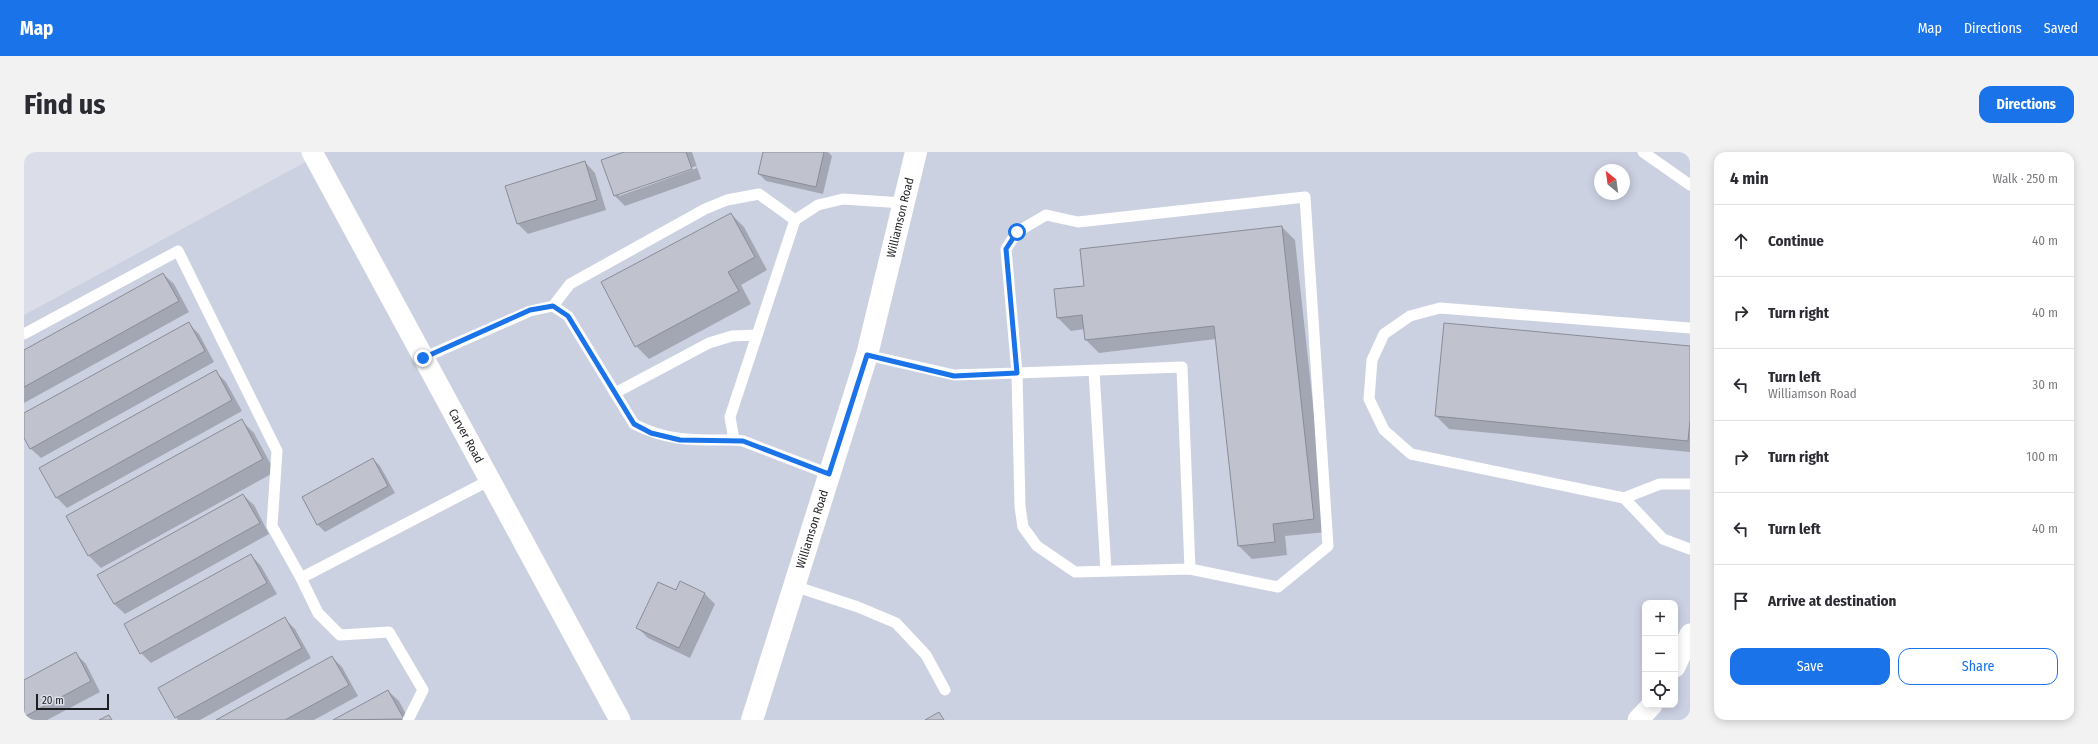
<!DOCTYPE html>
<html lang="en">
<head>
<meta charset="utf-8">
<style>
	body { margin:0; font-family:"Fira Sans Condensed",sans-serif; background:#f2f2f3; color:#2b2b33 }
	.controls { position:absolute; right:12px; bottom:12px; display:grid; overflow:hidden; border-radius:8px; box-shadow:0 2px 10px #0003 }
	.controls button { width:36px; height:36px; display:grid; place-items:center; padding:0; border:0; border-bottom:1px solid #e1e1e2; background:#fff; color:#2b2b33; font:20px sans-serif }
	.compass { position:absolute; left:1570px; top:12px; width:36px; height:36px; border-radius:50%; background:#fff; box-shadow:0 2px 10px #0003; rotate:331deg }
	.scale { position:absolute; left:12px; bottom:10px; width:73px; box-sizing:border-box; padding-left:4px; border:2px solid #1e1f22; border-top:0; font-size:11px; line-height:14px; white-space:nowrap; color:#1e1f22; -webkit-text-stroke:3px #dbdee8; paint-order:stroke }
	.stop { position:absolute; width:12px; height:12px; margin:-9px; border:3px solid #1a73e8; border-radius:50%; background:#fff }
	.stop.end { background:#1a73e8; border-color:#fff; box-shadow:0 1px 4px #0008 }
	.list { margin:0; padding:0; list-style:none }
	h2 { display:flex; justify-content:space-between; align-items:center; height:52px; margin:0; padding:0 16px; font-size:17px }
	h2 small { font-size:13px; font-weight:400; color:#7c7c81 }
	.list li { display:grid; grid-template-columns:26px 1fr auto; gap:12px; align-items:center; box-sizing:border-box; height:72px; padding:0 16px; border-top:1px solid #e1e1e2 }
	.list b { display:block; font-size:15px; white-space:nowrap }
	.list p { margin:0; font-size:13px; white-space:nowrap; color:#7c7c81 }
	.list em { font-size:13px; font-style:normal; color:#7c7c81 }
	.actions { display:flex; gap:8px; padding:12px 16px }
	.actions a { flex:1; padding:9px 0; border:1px solid #1a73e8; border-radius:12px; text-align:center; font-size:14px; color:#1a73e8 }
	.actions .main { background:#1a73e8; color:#fff }
	.icon { flex:none; width:22px; height:22px; fill:none; stroke:currentColor; stroke-width:2; stroke-linecap:round; stroke-linejoin:round }
	.map { position:relative; flex:none; width:1666px; height:568px; overflow:hidden; border-radius:12px }
	header { display:flex; align-items:center; gap:24px; box-sizing:border-box; height:56px; padding:0 20px; background:#1a73e8; color:#fff }
	header strong { font-size:19px }
	nav { display:flex; gap:22px; margin-inline-start:auto; font-size:14px }
	.intro { display:flex; align-items:center; justify-content:space-between; box-sizing:border-box; height:96px; padding:0 24px }
	h1 { margin:0; font-size:28px }
	.button { padding:10px 18px; border-radius:12px; background:#1a73e8; color:#fff; font-size:14px; font-weight:700 }
	main { display:flex; gap:24px; padding:0 24px }
	aside { flex:1; background:#fff; border-radius:12px; box-shadow:0 2px 10px #0003 }
	.map>svg:first-child { display:block }
</style>
</head>
<body>
<header>
<strong>Map</strong>
<nav><a>Map</a><a>Directions</a><a>Saved</a></nav>
</header>
<div class="intro"><h1>Find us</h1><a class="button">Directions</a></div>
<main>
<div class="map">
<svg width="1666" height="568" viewBox="0 0 1666 568">
	<rect width="100%" height="100%" fill="#dbdee8"/>
	<path fill="#ccd1e2" fill-rule="evenodd" d="M281,0H1666V568H0V163L285,8ZM1576,18H1600V42H1576ZM1621,451H1651V553H1621Z"/>
	<g fill="#0003" fill-rule="evenodd">
		<path d="M603,0H668L677,27L601,54L591,44L578,9ZM672,14L673,16L595,44V42Z"/>
		<polygon points="740,0 804,0 808,4 799,42 742,29 735,22"/>
		<polygon points="561,10 571,21 582,58 504,82 494,72"/>
		<polygon points="707,62 720,75 743,118 717,133 727,152 625,207 612,194"/>
		<polygon points="1258,75 1271,88 1303,380 1261,384 1263,403 1228,407 1215,394 1192,187 1075,201 1062,188 1061,177 1047,179 1034,166 1061,134"/>
		<polygon points="139,122 150,132 165,160 0,251 0,199"/>
		<polygon points="164,171 175,182 190,210 17,306 6,296 0,284 0,262"/>
		<polygon points="1666,195 1666,300 1425,277 1412,264"/>
		<polygon points="192,220 202,230 218,259 43,356 33,346 17,317"/>
		<polygon points="218,269 230,281 251,320 77,416 64,403"/>
		<polygon points="349,307 356,314 371,341 301,380 294,373 279,346"/>
		<polygon points="219,343 230,353 245,382 101,462 90,452"/>
		<polygon points="227,403 237,414 253,442 127,511 117,501"/>
		<polygon points="657,431 681,442 691,452 666,506 624,486 614,476 653,440"/>
		<polygon points="261,467 271,477 287,506 176,568 154,568 152,565"/>
		<polygon points="51,501 62,512 76,540 23,568 0,568 0,529"/>
		<polygon points="308,505 318,515 334,544 290,568 194,568"/>
		<polygon points="364,539 375,549 385,568 312,568"/>
	</g>
	<g fill="#c0c3cd" stroke="#8a8c96">
		<polygon points="600,0 662,0 668,17 590,44 577,8"/>
		<polygon points="739,0 800,0 792,35 734,22"/>
		<polygon points="561,9 573,48 493,72 481,34"/>
		<polygon points="707,61 731,105 704,120 715,139 611,195 577,130"/>
		<polygon points="1258,74 1290,367 1249,372 1251,390 1214,394 1190,174 1061,188 1058,163 1033,166 1030,137 1060,134 1056,97"/>
		<polygon points="139,121 155,149 0,235 0,198"/>
		<polygon points="165,170 181,199 6,297 0,286 0,261"/>
		<polygon points="1420,171 1666,194 1666,268 1664,289 1411,264"/>
		<polygon points="192,218 208,248 32,346 15,316"/>
		<polygon points="218,267 239,307 64,404 42,364"/>
		<polygon points="349,306 364,334 293,373 278,345"/>
		<polygon points="219,342 236,371 90,452 73,423"/>
		<polygon points="227,402 243,431 116,502 100,472"/>
		<polygon points="656,429 681,441 655,496 612,476 634,430 652,438"/>
		<polygon points="261,465 278,496 151,566 134,536"/>
		<polygon points="52,500 67,529 0,565 0,528"/>
		<polygon points="308,504 325,533 261,568 192,568"/>
		<polygon points="364,538 380,567 309,568"/>
		<polygon points="915,560 920,568 901,568"/>
		<polygon points="85,563 88,568 75,568"/>
	</g>
	<g fill="none" stroke-linecap="round" stroke-linejoin="round">
		<g stroke="#fff" stroke-width="11">
			<polyline points="1619,0 1666,33"/>
			<polyline points="529,154 546,132 681,57 703,48 735,42 771,68"/>
			<polyline points="0,182 154,99 253,299 248,374 277,426 294,461 316,483 365,480 399,538 384,568"/>
			<polyline points="843,203 930,223 993,221 996,355 999,375 1013,394 1051,420 1166,417 1254,435 1304,394 1281,45 1054,70 1022,63 993,80 982,97 993,221 1158,215 1166,417"/>
			<path d="M399,206L506,159L529,154L544,164L610,272C644,290 673,288 710,288"/>
			<polyline points="1070,219 1082,419"/>
			<polyline points="591,241 685,191 708,184 733,183"/>
			<polyline points="805,322 719,289 710,288 706,265 771,68 794,53 819,47 879,51"/>
			<polyline points="1666,332 1636,332 1600,346 1639,387 1666,397"/>
			<polyline points="1600,346 1387,302 1360,278 1345,247 1348,208 1360,182 1386,164 1416,156 1666,176"/>
			<polyline points="277,426 466,328"/>
			<polyline points="770,434 834,455 872,471 902,503 921,538"/>
		</g>
		<g stroke="#fff" stroke-width="21">
			<path id="s1" d="M288,0L596,568"/>
			<polyline points="1651,515 1666,482"/>
			<polyline points="1614,568 1628,553"/>
		</g>
		<path stroke="#fff" stroke-width="22" id="s2" d="M728,568L843,203L892,0"/>
	</g>
	<g fill="none" stroke-linecap="round" stroke-linejoin="round">
		<polyline stroke="#1a73e8" stroke-width="5" points="399,206 506,158 529,154 544,164 610,272 627,281 656,288 719,289 805,322 843,203 930,224 993,221 982,97 993,80"/>
	</g>
	<g text-anchor="middle" stroke-width="3.5" stroke-linejoin="round" paint-order="stroke">
		<g font-size="12" fill="#1e1f22" stroke="#dbdee8">
			<text dy="4" stroke="none"><textPath href="#s2" startOffset="524">Williamson Road</textPath></text>
			<text dy="4" stroke="none"><textPath href="#s1" startOffset="323">Carver Road</textPath></text>
			<text dy="4" stroke="none"><textPath href="#s2" startOffset="200">Williamson Road</textPath></text>
		</g>
	</g>
</svg>
<div class="controls">
<button>+</button>
<button>−</button>
<button><svg class="icon" aria-label="locate" viewBox="0 0 24 24"><circle cx="12" cy="12" r="6"/><path d="M12 2v4M12 18v4M2 12h4M18 12h4"/></svg></button>
</div>
<svg class="compass" viewBox="-18 -18 36 36"><path d="M0-13l5 13h-10z" fill="#e53935"/><path d="M0 13l5-13h-10z" fill="#7c7c81"/></svg>
<div class="scale">20 m</div>
<div class="stop" style="left:993px;top:80px"></div>
<div class="stop end" style="left:399px;top:206px"></div>
</div>
<aside>
<h2>4 min<small>Walk · 250 m</small></h2>
<ul class="list">
<li><svg class="icon" aria-label="ahead" viewBox="0 0 24 24"><path d="M12 20V5M6 11l6-6 6 6"/></svg><div><b>Continue</b></div><em>40 m</em></li>
<li><svg class="icon" aria-label="right" viewBox="0 0 24 24"><path d="M7 20v-9h11M14 6l5 5-5 5"/></svg><div><b>Turn right</b></div><em>40 m</em></li>
<li><svg class="icon" aria-label="left" viewBox="0 0 24 24"><path d="M17 20v-9H6M10 6l-5 5 5 5"/></svg><div><b>Turn left</b><p>Williamson Road</p></div><em>30 m</em></li>
<li><svg class="icon" aria-label="right" viewBox="0 0 24 24"><path d="M7 20v-9h11M14 6l5 5-5 5"/></svg><div><b>Turn right</b></div><em>100 m</em></li>
<li><svg class="icon" aria-label="left" viewBox="0 0 24 24"><path d="M17 20v-9H6M10 6l-5 5 5 5"/></svg><div><b>Turn left</b></div><em>40 m</em></li>
<li><svg class="icon" aria-label="arrive" viewBox="0 0 24 24"><path d="M6 21V4h12l-3 4 3 4H6"/></svg><div><b>Arrive at destination</b></div></li>
</ul>
<div class="actions"><a class="main">Save</a><a>Share</a></div>
</aside>
</main>
</body>
</html>
